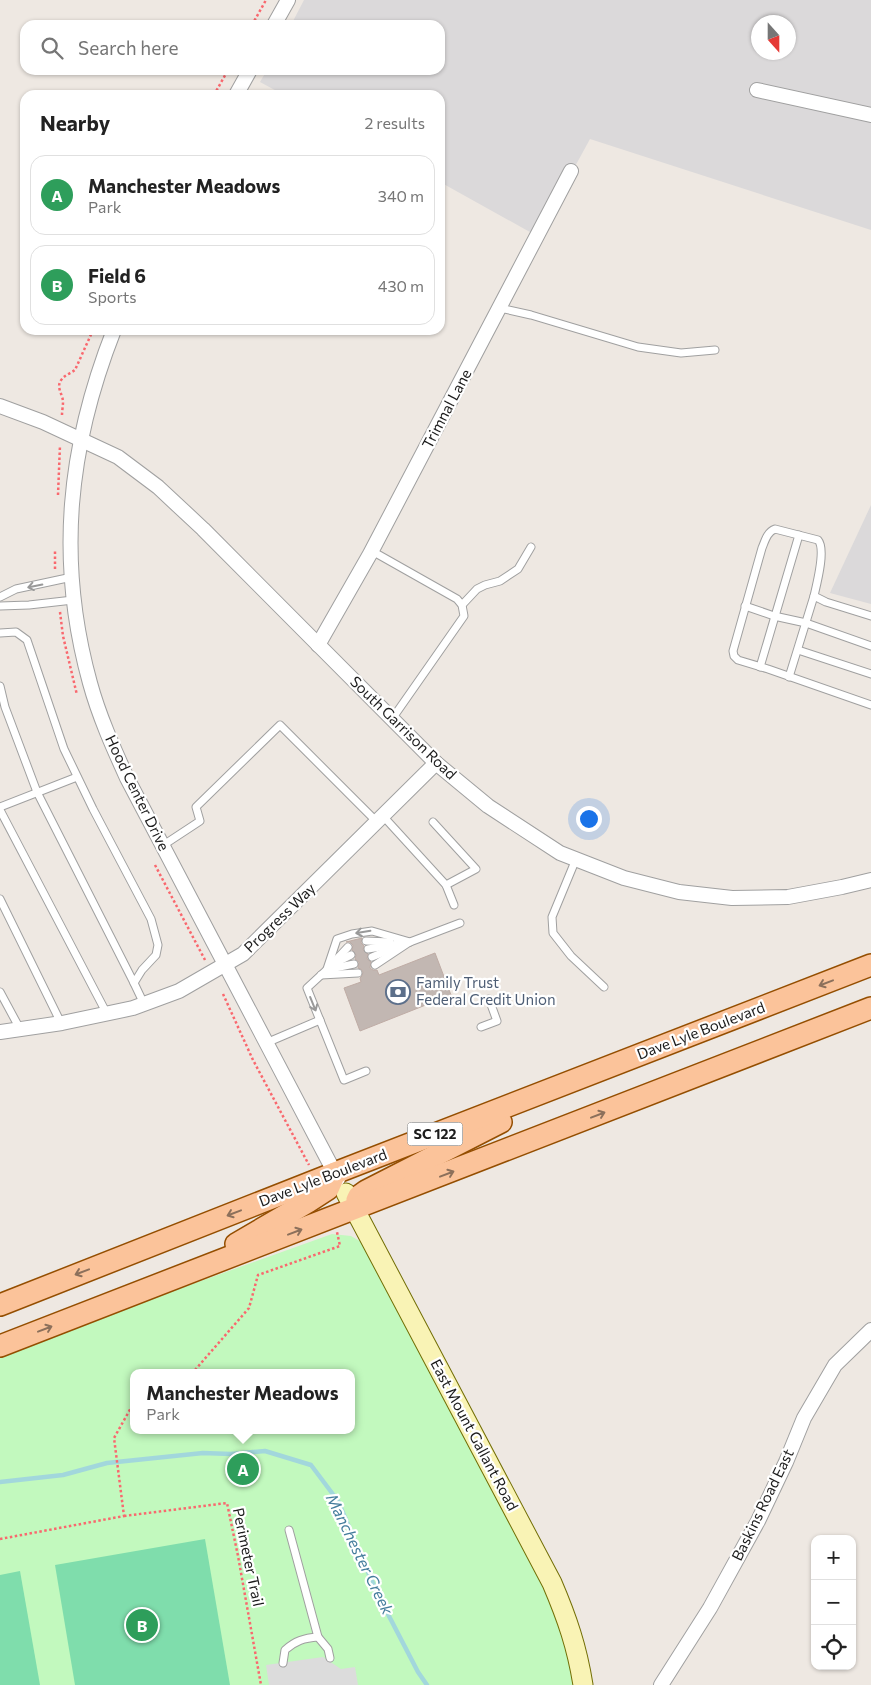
<!DOCTYPE html>
<html lang="en">
<head>
<meta charset="utf-8">
<style>
	body { margin:0; font-family:Commissioner,sans-serif; background:#f2f2f2; color:#222 }
	.controls { position:absolute; right:15px; bottom:15px; display:grid; overflow:hidden; border-radius:10px; box-shadow:0 1px 4px #0004 }
	.controls button { width:45px; height:45px; display:grid; place-items:center; padding:0; border:0; border-bottom:1px solid #e0e0e0; background:#fff; color:#222; font:25px sans-serif }
	.compass { position:absolute; left:751px; top:15px; width:45px; height:45px; border-radius:50%; background:#fff; box-shadow:0 1px 4px #0004; rotate:159deg }
	.you { position:absolute; left:588px; top:818px; width:18px; height:18px; margin:-12px; border:4px solid #fff; border-radius:50%; background:#1a73e8; box-shadow:0 0 0 8px #1a73e833 }
	.badge { display:grid; place-items:center; width:32px; height:32px; border-radius:50%; background:#111827; color:#fff; font-size:16px; font-weight:700 }
	.pin { position:absolute; translate:-50% -50%; border:2px solid #fff; box-shadow:0 1px 5px #0006 }
	.popup { position:absolute; left:130px; top:1369px; width:225px; height:65px; box-sizing:border-box; display:grid; place-content:center; border-radius:10px; background:#fff; filter:drop-shadow(0 1px 4px #0005); font-size:16px; white-space:nowrap; color:#767676 }
	.popup b { font-size:19px; color:#222 }
	.popup::after { content:''; position:absolute; left:50%; top:100%; margin-left:-10px; border:10px solid transparent; border-top-color:#fff }
	.list { margin:0; padding:0; list-style:none }
	h2 { display:flex; justify-content:space-between; align-items:center; height:65px; margin:0; padding:0 20px; font-size:21px }
	h2 small { font-size:16px; font-weight:400; color:#767676 }
	.list li { display:grid; grid-template-columns:32px 1fr auto; gap:15px; align-items:center; box-sizing:border-box; height:80px; margin:0 10px 10px; padding:0 10px; border:1px solid #e0e0e0; border-radius:15px }
	.list b { display:block; font-size:19px; white-space:nowrap }
	.list p { margin:0; font-size:16px; white-space:nowrap; color:#767676 }
	.list em { font-size:16px; font-style:normal; color:#767676 }
	.icon { flex:none; width:28px; height:28px; fill:none; stroke:currentColor; stroke-width:2; stroke-linecap:round; stroke-linejoin:round }
	.map { position:relative; flex:none; width:871px; height:1685px; overflow:hidden }
	.search { position:absolute; background:#fff; box-shadow:0 1px 4px #0004; left:20px; top:20px; width:425px; height:55px; display:flex; align-items:center; gap:12px; box-sizing:border-box; padding:0 18px; border-radius:15px; color:#767676; font-size:19px }
	.panel { position:absolute; background:#fff; box-shadow:0 1px 4px #0004; left:20px; top:90px; width:425px; height:245px; border-radius:15px }
	.map>svg:first-child { display:block }
</style>
</head>
<body>
<div class="map">
<svg width="871" height="1685" viewBox="0 0 871 1685">
	<rect width="100%" height="100%" fill="#eee8e2"/>
	<g fill="#dbd9da" fill-rule="evenodd">
		<path d="M304,0H871V230L590,139L537,236L440,182V95H284L260,82L267,70H440V25H291ZM758,22H788V52H758Z"/>
		<polygon points="871,505 871,604 830,593"/>
	</g>
	<path fill="#c2f9be" fill-rule="evenodd" d="M332,1234L351,1236L370,1247L546,1586L569,1658L573,1685H0V1353ZM134,1373H352V1430H134Z"/>
	<g fill="#7fddac">
		<polygon points="205,1539 230,1685 75,1685 55,1565"/>
		<polygon points="20,1571 40,1685 0,1685 0,1575"/>
	</g>
	<polygon fill="#dcdcdc" points="323,1657 341,1669 355,1667 358,1685 269,1685 266,1665"/>
	<g fill="none" stroke-linecap="round" stroke-linejoin="round">
		<polyline stroke="#a2d7dc" stroke-width="4.5" points="0,1482 63,1475 107,1463 203,1453 231,1454 265,1451 311,1465 338,1501 377,1593 418,1672 427,1685"/>
	</g>
	<polygon fill="#c2b7b2" stroke="#bfaca5" points="362,938 361,943 364,946 363,950 368,954 367,959 371,962 370,968 373,970 377,970 379,975 435,953 451,995 360,1031 344,988 361,982 360,978 362,976 363,972 361,969 358,968 359,962 355,959 356,955 352,950 353,945 350,942 346,942"/>
	<g fill="none" stroke-linecap="round" stroke-linejoin="round">
		<defs>
			<g id="lane">
				<polyline points="500,308 531,315 638,347 681,353 715,350"/>
				<polyline points="372,551 457,599 462,605 464,616 392,719"/>
				<polyline points="0,597 16,589 72,577"/>
				<polyline points="462,605 477,589 485,585 500,581 518,569 531,547"/>
				<polyline points="0,606 29,605 73,600"/>
				<polyline points="745,606 774,616 806,623 871,646"/>
				<path d="M871,616L826,602L814,596C817,583 826,549 818,540L775,529C767,532 765,541 762,548L733,651L734,656L738,660L768,669L871,705"/>
				<polyline points="0,633 16,632 27,640 64,749 93,809 151,919 158,945 156,955 142,970 134,983 144,1004"/>
				<polyline points="798,650 871,674"/>
				<polyline points="760,667 799,535"/>
				<polyline points="789,677 814,596"/>
				<polyline points="0,686 5,707 37,792 134,983"/>
				<polyline points="0,807 77,777"/>
				<polyline points="0,810 107,1014"/>
				<polyline points="383,816 446,885 454,905"/>
				<polyline points="433,822 476,869 446,885"/>
				<polyline points="162,846 200,821 196,807 280,725 377,822"/>
				<polyline points="576,859 552,917 553,933 571,956 604,987"/>
				<polyline points="0,899 61,1023"/>
				<polyline points="366,941 390,942"/>
				<polyline points="368,949 410,942 460,923"/>
				<polyline points="351,955 333,964 307,988 344,1080 366,1071"/>
				<polyline points="372,957 396,947"/>
				<polyline points="334,962 348,947"/>
				<polyline points="375,965 408,943"/>
				<polyline points="327,969 337,939 352,934 372,931 410,942"/>
				<polyline points="330,969 354,964"/>
				<polyline points="321,975 358,973"/>
				<polyline points="0,992 20,1029"/>
				<polyline points="481,1027 497,1021 489,999"/>
				<polyline points="266,1043 320,1020"/>
				<polyline points="289,1530 318,1637"/>
				<path d="M283,1663L285,1650C295,1641 304,1638 318,1637L328,1649L330,1658"/>
			</g>
			<g id="street">
				<polyline points="274,25 288,0"/>
				<polyline points="757,90 871,115"/>
				<polyline points="236,95 250,70"/>
				<path d="M114,330C68,447 56,560 90,683C99,716 113,747 127,778L338,1179"/>
				<polyline points="0,406 43,422 118,457 158,487 203,529 436,763 488,806 560,853 624,878 679,892 732,898 788,897 842,887 871,880"/>
				<polyline points="318,645 370,554 571,171"/>
				<polyline points="0,1032 62,1023 133,1008 179,991 243,954 436,763"/>
				<polyline points="661,1685 710,1608 758,1521 786,1462 804,1418 835,1365 871,1330"/>
			</g>
			<path id="secondary" d="M346,1193L552,1583C567,1618 577,1647 583,1685"/>
			<g id="primary">
				<polyline points="357,1200 359,1196 366,1191 501,1122"/>
				<polyline points="236,1244 308,1202 328,1189 335,1173"/>
				<polyline points="0,1305 335,1173 871,965"/>
				<polyline points="0,1346 871,1008"/>
			</g>
		</defs>
		<use href="#lane" stroke="#a0a0a0" stroke-width="9"/>
		<use href="#street" stroke="#a0a0a0" stroke-width="16"/>
		<use href="#secondary" stroke="#726e05" stroke-width="21"/>
		<use href="#primary" stroke="#944e00" stroke-width="24"/>
		<g stroke="#f9686e" stroke-width="2.5" stroke-dasharray="2.5 2.5" stroke-linecap="butt">
			<polyline points="252,25 266,0"/>
			<polyline points="214,95 228,70"/>
			<path d="M62,415C62,411 63,406 63,402C63,394 55,387 62,379C65,375 71,373 75,370L93,330"/>
			<polyline points="58,495 60,445"/>
			<polyline points="55,569 55,550"/>
			<polyline points="60,612 63,636 77,695"/>
			<polyline points="155,865 205,960"/>
			<polyline points="223,994 253,1060 309,1165"/>
			<polyline points="191,1373 195,1370 249,1308 258,1275 340,1246 337,1232"/>
			<polyline points="124,1516 227,1503 238,1556 261,1685"/>
			<polyline points="0,1539 124,1516 114,1438 132,1406 134,1405"/>
		</g>
		<use href="#lane" stroke="#fff" stroke-width="7"/>
		<use href="#street" stroke="#fff" stroke-width="14"/>
		<use href="#secondary" stroke="#f9f3b5" stroke-width="19"/>
		<use href="#primary" stroke="#fbc39a" stroke-width="21"/>
	</g>
	<defs><path id="oneway-shaft" d="M-6 0H5M1.5-3L5.5 0L1.5 3" fill="none" stroke-width="1.6" stroke-linecap="round" stroke-linejoin="round" transform="scale(1.25)"/></defs>
	<g stroke="#999">
		<use href="#oneway-shaft" transform="translate(35 586) rotate(169)"/>
		<use href="#oneway-shaft" transform="translate(363 932) rotate(171)"/>
		<use href="#oneway-shaft" transform="translate(313 1004) rotate(68)"/>
	</g>
	<g stroke="#8c705b">
		<use href="#oneway-shaft" transform="translate(826 983) rotate(159)"/>
		<use href="#oneway-shaft" transform="translate(598 1115) rotate(-21)"/>
		<use href="#oneway-shaft" transform="translate(447 1174) rotate(-21)"/>
		<use href="#oneway-shaft" transform="translate(234 1213) rotate(159)"/>
		<use href="#oneway-shaft" transform="translate(295 1232) rotate(-21)"/>
		<use href="#oneway-shaft" transform="translate(82 1272) rotate(159)"/>
		<use href="#oneway-shaft" transform="translate(45 1329) rotate(-21)"/>
	</g>
	<defs>
		<symbol id="bank-ring" viewBox="-11 -11 22 22"><circle r="9.5" fill="#fff" stroke="#5c6f8a" stroke-width="1.5"/><path d="M-6-4H6V4H-6ZM0-2.3a2.3 2.3 0 1 0 0 4.6a2.3 2.3 0 1 0 0-4.6Z" fill="#5c6f8a"/></symbol>
	</defs>
	<g fill-rule="evenodd">
		<use href="#bank-ring" x="384" y="978" width="28" height="28"/>
	</g>
	<g text-anchor="middle" stroke-width="4.5" stroke-linejoin="round" paint-order="stroke">
		<rect fill="#fff" stroke="#606060" stroke-width="1" x="407.5" y="1122.5" width="55" height="23" rx="4"/>
		<g font-size="14" font-weight="bold" fill="#1c1c1c">
			<text x="435" y="1139">SC 122</text>
		</g>
		<g font-size="15" fill="#1c1c1c" stroke="#fff">
			<text transform="translate(447 409) rotate(-62)" y="5">Trimnal Lane</text>
			<text transform="translate(403 728) rotate(44)" y="5">South Garrison Road</text>
			<text transform="translate(137 793) rotate(64)" y="5">Hood Center Drive</text>
			<text transform="translate(280 918) rotate(-44)" y="5">Progress Way</text>
			<text transform="translate(701 1031) rotate(-21)" y="5">Dave Lyle Boulevard</text>
			<text transform="translate(323 1178) rotate(-21)" y="5">Dave Lyle Boulevard</text>
			<text transform="translate(474 1435) rotate(62)" y="5">East Mount Gallant Road</text>
			<text transform="translate(763 1505) rotate(-64)" y="5">Baskins Road East</text>
			<text transform="translate(248 1557) rotate(78)" y="5">Perimeter Trail</text>
		</g>
		<g font-size="15" fill="#4e5e75" stroke="#fff" text-anchor="start">
			<text x="416" y="988">Family Trust<tspan x="416" dy="17">Federal Credit Union</tspan></text>
		</g>
		<g font-size="16" font-style="italic" fill="#447d9c" stroke="#fff">
			<text transform="translate(360 1554) rotate(64)" y="6">Manchester Creek</text>
		</g>
	</g>
</svg>
<div class="controls">
<button>+</button>
<button>−</button>
<button><svg class="icon" aria-label="locate" viewBox="0 0 24 24"><circle cx="12" cy="12" r="6"/><path d="M12 2v4M12 18v4M2 12h4M18 12h4"/></svg></button>
</div>
<svg class="compass" viewBox="-18 -18 36 36"><path d="M0-13l5 13h-10z" fill="#e53935"/><path d="M0 13l5-13h-10z" fill="#767676"/></svg>
<div class="you"></div>
<div class="pin badge" style="left:243px;top:1469px;background:#2e9e5b">A</div>
<div class="popup"><b>Manchester Meadows</b>Park</div>
<div class="pin badge" style="left:142px;top:1625px;background:#2e9e5b">B</div>
<div class="search"><svg class="icon" aria-label="search" viewBox="0 0 24 24"><circle cx="10" cy="10" r="6"/><path d="M15 15l6 6"/></svg>Search here</div>
<section class="panel">
<h2>Nearby<small>2 results</small></h2>
<ul class="list">
<li><span class="badge" style="background:#2e9e5b">A</span><div><b>Manchester Meadows</b><p>Park</p></div><em>340 m</em></li>
<li><span class="badge" style="background:#2e9e5b">B</span><div><b>Field 6</b><p>Sports</p></div><em>430 m</em></li>
</ul>
</section>
</div>
</body>
</html>
